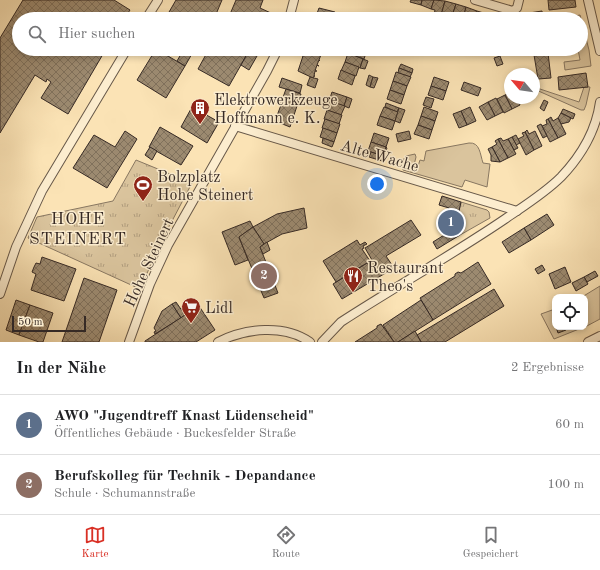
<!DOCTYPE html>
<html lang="de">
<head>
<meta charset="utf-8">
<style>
	body { margin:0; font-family:"Old Standard TT",serif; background:#f2f2f2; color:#202124 }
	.controls { position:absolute; right:12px; bottom:12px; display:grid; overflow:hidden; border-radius:8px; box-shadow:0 2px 6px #0003 }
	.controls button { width:36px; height:36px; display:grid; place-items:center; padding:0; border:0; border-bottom:1px solid #e0e0e0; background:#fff; color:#202124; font:20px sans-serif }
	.compass { position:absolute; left:504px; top:68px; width:36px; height:36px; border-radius:50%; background:#fff; box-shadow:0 2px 6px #0003; rotate:299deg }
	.scale { position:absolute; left:12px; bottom:10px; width:74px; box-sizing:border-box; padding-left:4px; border:2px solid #362a25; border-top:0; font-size:11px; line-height:14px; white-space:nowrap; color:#362a25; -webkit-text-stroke:3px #fcedcf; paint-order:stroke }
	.you { position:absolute; left:377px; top:184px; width:14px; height:14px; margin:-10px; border:3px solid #fff; border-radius:50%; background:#1a73e8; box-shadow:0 0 0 6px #1a73e833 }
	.badge { display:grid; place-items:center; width:26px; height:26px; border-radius:50%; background:#d93025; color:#fff; font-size:13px; font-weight:700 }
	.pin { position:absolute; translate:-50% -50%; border:2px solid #fff; box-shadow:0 1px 4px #0006 }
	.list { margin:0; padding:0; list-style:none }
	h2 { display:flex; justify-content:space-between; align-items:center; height:52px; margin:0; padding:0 16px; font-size:17px }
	h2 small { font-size:13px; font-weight:400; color:#757577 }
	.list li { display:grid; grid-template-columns:26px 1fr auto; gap:12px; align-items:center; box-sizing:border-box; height:60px; padding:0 16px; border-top:1px solid #e0e0e0 }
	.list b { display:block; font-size:15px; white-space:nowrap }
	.list p { margin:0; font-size:13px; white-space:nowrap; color:#757577 }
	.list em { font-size:13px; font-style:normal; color:#757577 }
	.icon { flex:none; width:22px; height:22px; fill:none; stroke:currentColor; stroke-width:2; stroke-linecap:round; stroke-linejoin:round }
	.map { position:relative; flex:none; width:600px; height:342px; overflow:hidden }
	.search { position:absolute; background:#fff; box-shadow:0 2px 6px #0003; left:12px; right:12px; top:12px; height:44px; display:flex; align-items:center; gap:10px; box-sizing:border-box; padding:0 14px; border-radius:22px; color:#757577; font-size:15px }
	.sheet { height:172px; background:#fff }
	nav { display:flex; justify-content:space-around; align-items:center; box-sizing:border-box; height:56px; border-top:1px solid #e0e0e0; background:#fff; font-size:11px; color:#757577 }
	nav a { display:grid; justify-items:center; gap:2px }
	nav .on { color:#d93025 }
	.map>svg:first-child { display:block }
</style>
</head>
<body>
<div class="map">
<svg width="600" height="342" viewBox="0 0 600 342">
	<defs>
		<pattern id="park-tufts" width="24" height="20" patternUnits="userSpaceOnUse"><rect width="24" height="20" fill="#dac49d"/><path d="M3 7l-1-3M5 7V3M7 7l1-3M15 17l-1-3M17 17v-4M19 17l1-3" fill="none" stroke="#b29f80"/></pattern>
		<pattern id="building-cross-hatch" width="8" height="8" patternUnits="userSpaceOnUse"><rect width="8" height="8" fill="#9c8a70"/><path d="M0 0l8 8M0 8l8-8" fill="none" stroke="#80715c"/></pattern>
	</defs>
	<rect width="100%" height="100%" fill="#fbe3b5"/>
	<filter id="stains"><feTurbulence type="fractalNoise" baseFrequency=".005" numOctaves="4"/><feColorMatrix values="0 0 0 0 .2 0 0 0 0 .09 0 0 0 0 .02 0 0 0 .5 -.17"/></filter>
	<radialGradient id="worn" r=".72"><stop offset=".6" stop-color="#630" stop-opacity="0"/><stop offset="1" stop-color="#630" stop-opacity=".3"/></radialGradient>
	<g fill="#dac49d" stroke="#887761">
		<polygon points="580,15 589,50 591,66 565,70 564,62 580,60 578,49 581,49 581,19 567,19 570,17"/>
		<polygon points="534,87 579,102 584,87 590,87 586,105 584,110 581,110 534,89"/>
		<path d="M469,143C480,142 480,154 483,163L490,164L487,187L465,180L462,187L403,170L402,166L403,160L406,156L415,154L416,157L414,165L418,166L420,160L424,161L426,151Z"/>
		<polygon points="600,286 600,319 585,327 585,297 582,297"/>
		<polygon points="555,309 555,327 584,327 554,339 541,314"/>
	</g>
	<g fill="url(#park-tufts)" stroke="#887761">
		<polygon points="136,160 192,183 161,242 140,289 28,238 37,217 113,201"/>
		<path d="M461,202L487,210L489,212L490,218L460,235C456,227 454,220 457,210L459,211Z"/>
	</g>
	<g fill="url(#building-cross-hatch)" stroke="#362a25">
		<polygon points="23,0 114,0 130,10 124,19 19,19 19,49 106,49 68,114 41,98 51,82 47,79 46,82 35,75 0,133 0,38"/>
		<polygon points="176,0 222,0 214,19 165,19"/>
		<polygon points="236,0 263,0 260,8 273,14 271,19 228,19"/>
		<polygon points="411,0 422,0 421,5 410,2"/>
		<polygon points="422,0 434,0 431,9 421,5"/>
		<polygon points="434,0 445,1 440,19 433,19 435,10 431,9"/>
		<polygon points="548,0 575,0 576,7 549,10"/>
		<polygon points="445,1 456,4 452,16 451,18 447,17 447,19 440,19"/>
		<polygon points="456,4 466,7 463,19 452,16"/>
		<polygon points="466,7 477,11 474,19 463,19"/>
		<polygon points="319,8 335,12 334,14 336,14 334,14 333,18 334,19 315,19"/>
		<polygon points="477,11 487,14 486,19 474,19"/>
		<polygon points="542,11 543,19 530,19 529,13"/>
		<polygon points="156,49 185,66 166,98 137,80"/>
		<polygon points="184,49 188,49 193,52 185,66 177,61"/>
		<polygon points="209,49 250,49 229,86 198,69"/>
		<polygon points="250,49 261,49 249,70 241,65"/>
		<polygon points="306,49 323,49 322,51 323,52 322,52 319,60 320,61 319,60 317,65 319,66 317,65 315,71 317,71 315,71 314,76 315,76 314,76 313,78 298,71 303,56 300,55 302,50 305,51"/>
		<polygon points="351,49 367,50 364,59 349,54"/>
		<polygon points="534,49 547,49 548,53 534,55"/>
		<polygon points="348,53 363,59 360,68 345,62"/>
		<polygon points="548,53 551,78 538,79 534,55"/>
		<polygon points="500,56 503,64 497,66 494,58"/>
		<polygon points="363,59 368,61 365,69 360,68"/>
		<polygon points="345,62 359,67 356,76 341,71"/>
		<polygon points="401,64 413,69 412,73 399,68"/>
		<polygon points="399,68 412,73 410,77 398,73"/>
		<polygon points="341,70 355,76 352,85 338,79"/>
		<polygon points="396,72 411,77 407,86 393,81"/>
		<polygon points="586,73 588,87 559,90 558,77"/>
		<polygon points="369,75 373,77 370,87 366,85"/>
		<polygon points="310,77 318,79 315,88 307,85"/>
		<polygon points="373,77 378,78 374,88 370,87"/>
		<polygon points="434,77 449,82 446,91 431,86"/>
		<polygon points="282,78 302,85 300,93 279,87"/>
		<polygon points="393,81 407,86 404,95 390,90"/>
		<polygon points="464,82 481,88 478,96 461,90"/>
		<polygon points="431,86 446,91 443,100 428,95"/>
		<polygon points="286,89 301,94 290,127 275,121 281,105 277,104 279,99 282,100"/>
		<polygon points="390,90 404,95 401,104 387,99"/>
		<polygon points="332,92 347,97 344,106 329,101"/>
		<polygon points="509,93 510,93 510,98 517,98 520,105 512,109 505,95"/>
		<polygon points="505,95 512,109 504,113 497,99"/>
		<polygon points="347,97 352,99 349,108 344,106"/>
		<polygon points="426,97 434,99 431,108 423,105"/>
		<polygon points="496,98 503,112 495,116 488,102"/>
		<polygon points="544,100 548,102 544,111 540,108"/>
		<polygon points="330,101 345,106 341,115 327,110"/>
		<polygon points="488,102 495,116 487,120 479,107"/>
		<polygon points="386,103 399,108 397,112 385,107"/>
		<polygon points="192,107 219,122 207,143 181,127"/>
		<polygon points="384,107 398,112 395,121 380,116"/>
		<polygon points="424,107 438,112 435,121 421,116"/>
		<polygon points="470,107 476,121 467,125 461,111"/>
		<polygon points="399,108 405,110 400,123 395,121"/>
		<polygon points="563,109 575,114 573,119 561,113"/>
		<polygon points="327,110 342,115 339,124 324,119"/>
		<polygon points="461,111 467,125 459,128 453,114"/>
		<polygon points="561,113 571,118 569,122 561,124 558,118"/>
		<polygon points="380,116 395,121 392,130 377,125"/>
		<polygon points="421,116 435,121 432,130 418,125"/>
		<polygon points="551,117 553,121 558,118 566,134 558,138 548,119"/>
		<polygon points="325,119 340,124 337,133 322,128"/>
		<polygon points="548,119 558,138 550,142 542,126 547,124 546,120"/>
		<polygon points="541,124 547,136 543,138 537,126"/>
		<polygon points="418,125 432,130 429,139 414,134"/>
		<polygon points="160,127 193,146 181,165 149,147"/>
		<polygon points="323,128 337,133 334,142 320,137"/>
		<polygon points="527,130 529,134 535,131 542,146 534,150 525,132"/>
		<polygon points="125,131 137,139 107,188 73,168 94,135 115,147"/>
		<polygon points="409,131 411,139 398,142 396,134"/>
		<polygon points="525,132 534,150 526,155 518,139 524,136 522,133"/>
		<polygon points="374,133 389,138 386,147 371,142"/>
		<polygon points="516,135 520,143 516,145 512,137"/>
		<polygon points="512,137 518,148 514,150 508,139"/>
		<polygon points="323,138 334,142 332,147 322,143"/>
		<polygon points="501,138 503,141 508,139 516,154 508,158 498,139"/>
		<polygon points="498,139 508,158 500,162 492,147 497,144 495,141"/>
		<polygon points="371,142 386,147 383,156 368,151"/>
		<polygon points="150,147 157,151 152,160 145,155"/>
		<polygon points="386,147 387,148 382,161 369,157 371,152 383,156"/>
		<polygon points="492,147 500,162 491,161 491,155 488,149"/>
		<polygon points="442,196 461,202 459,211 457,210 455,217 457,228 460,235 437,249 433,242 449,232 447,218 449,208 439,205"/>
		<polygon points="304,208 307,228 282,234 264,244 253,227 277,214"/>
		<polygon points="547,214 554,225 531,240 524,228"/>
		<polygon points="411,220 421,235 386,256 394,268 342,299 333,284 372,260 365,248"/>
		<polygon points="250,221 253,227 239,237 248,260 235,265 222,232"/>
		<polygon points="253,227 264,244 260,247 278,293 264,298 239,237"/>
		<polygon points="524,228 531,240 509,253 502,242"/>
		<polygon points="357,240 360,245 365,242 367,244 363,246 364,248 362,249 370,261 336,282 323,261"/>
		<polygon points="267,242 270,250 263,254 260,247"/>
		<polygon points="42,257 76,269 64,301 31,290 36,274 32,272 34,267 36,263 40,264"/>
		<polygon points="478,262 491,284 433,320 420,298 455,276 455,274 458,272 461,273"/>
		<polygon points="542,265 545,270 538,274 535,269"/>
		<polygon points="565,267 571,282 555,289 549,274"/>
		<polygon points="595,271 598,276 587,282 584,277"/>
		<polygon points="584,277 588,284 576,291 572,283"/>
		<polygon points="84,278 117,290 99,342 62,342"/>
		<polygon points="494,289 504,306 445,342 421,342 417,335"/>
		<polygon points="16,300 30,305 19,335 6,330"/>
		<polygon points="195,300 199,306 185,315 181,309"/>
		<polygon points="421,300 433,320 398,342 394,342 383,325"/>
		<polygon points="176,302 185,315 181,318 172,304"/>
		<polygon points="172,304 181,318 155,334 154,332 156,331 154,328 162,311"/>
		<polygon points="30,305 53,313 43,342 39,342 19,335"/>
		<polygon points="199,306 215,330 196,342 145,342 145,341"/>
		<polygon points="381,324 394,342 355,342 377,328 377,326"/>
		<polygon points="556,327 564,327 566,330 558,333"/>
		<polygon points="415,331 421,342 398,342"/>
	</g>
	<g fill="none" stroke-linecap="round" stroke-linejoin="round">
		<defs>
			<g id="minor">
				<polyline points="475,0 513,11 517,8 519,0"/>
				<polyline points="588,0 600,51"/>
				<polyline points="146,19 158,0"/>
				<polyline points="289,19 294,0"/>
				<polyline points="235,126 517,211"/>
				<polyline points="0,294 16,247 42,191 127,49"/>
				<polyline points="129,342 150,284 168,245 267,71 278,49"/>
				<path d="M218,342C246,328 284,324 310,342"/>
				<path d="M322,342L341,322C395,287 452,255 505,219C524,206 545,193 561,177C581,156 596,131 600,102"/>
				<polyline points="588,342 600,336"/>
			</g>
		</defs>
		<use href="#minor" stroke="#675849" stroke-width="10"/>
		<use href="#minor" stroke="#fcedcf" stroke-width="8"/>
	</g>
	<defs>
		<symbol id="building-pin" viewBox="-11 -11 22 30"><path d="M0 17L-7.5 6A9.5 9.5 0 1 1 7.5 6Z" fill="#8f2418" stroke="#fcedcf"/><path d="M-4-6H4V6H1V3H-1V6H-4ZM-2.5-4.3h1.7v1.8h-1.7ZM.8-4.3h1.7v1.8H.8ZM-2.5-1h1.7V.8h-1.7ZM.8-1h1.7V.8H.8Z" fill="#fff"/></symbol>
		<symbol id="stadium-pin" viewBox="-11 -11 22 30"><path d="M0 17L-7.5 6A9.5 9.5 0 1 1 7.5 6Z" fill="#8f2418" stroke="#fcedcf"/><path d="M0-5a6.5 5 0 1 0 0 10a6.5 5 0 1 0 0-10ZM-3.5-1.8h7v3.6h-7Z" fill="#fff"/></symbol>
		<symbol id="restaurant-pin" viewBox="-11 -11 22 30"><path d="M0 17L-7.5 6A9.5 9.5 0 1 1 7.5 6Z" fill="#8f2418" stroke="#fcedcf"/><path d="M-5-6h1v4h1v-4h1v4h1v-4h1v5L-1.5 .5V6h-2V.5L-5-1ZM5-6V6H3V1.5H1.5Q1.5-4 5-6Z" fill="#fff"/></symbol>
		<symbol id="supermarket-pin" viewBox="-11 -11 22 30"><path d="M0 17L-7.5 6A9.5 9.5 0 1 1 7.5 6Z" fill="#8f2418" stroke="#fcedcf"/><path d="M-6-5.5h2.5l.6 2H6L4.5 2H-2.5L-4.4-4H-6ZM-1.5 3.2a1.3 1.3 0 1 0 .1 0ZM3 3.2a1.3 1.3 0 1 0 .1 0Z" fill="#fff"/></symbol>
	</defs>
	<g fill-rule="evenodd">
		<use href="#building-pin" x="189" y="97" width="22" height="30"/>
		<use href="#stadium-pin" x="132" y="174" width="22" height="30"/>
		<use href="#restaurant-pin" x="342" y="265" width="22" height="30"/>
		<use href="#supermarket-pin" x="180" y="296" width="22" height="30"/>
	</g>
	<g text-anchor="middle" stroke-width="3" stroke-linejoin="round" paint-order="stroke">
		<g font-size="16" fill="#362a25" stroke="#fcedcf" text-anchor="start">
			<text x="214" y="105">Elektrowerkzeuge<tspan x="214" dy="18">Hoffmann e. K.</tspan></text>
			<text x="157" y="182">Bolzplatz<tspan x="157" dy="18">Hohe Steinert</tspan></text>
			<text x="367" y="273">Restaurant<tspan x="367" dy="18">Theo's</tspan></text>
			<text x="205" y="313">Lidl</text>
		</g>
		<g font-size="16" fill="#362a25" stroke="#fcedcf">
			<text transform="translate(380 155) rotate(16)" y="6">Alte Wache</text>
			<text transform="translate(148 262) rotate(-65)" y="6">Hohe Steinert</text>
		</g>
		<g font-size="17" letter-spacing="1" fill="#362a25" stroke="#fcedcf">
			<text x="78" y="224">HOHE<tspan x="78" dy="20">STEINERT</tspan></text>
		</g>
	</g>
	<rect width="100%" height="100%" filter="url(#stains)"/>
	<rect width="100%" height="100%" fill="url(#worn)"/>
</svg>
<div class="controls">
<button><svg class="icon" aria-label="locate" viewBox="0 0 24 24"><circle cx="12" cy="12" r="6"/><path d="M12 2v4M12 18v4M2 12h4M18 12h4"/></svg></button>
</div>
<svg class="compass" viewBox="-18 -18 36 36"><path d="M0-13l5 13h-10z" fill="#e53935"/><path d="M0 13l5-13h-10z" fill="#757577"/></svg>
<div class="scale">50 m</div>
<div class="you"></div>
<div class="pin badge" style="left:451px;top:223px;background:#5c6f8a">1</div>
<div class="pin badge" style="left:264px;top:276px;background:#8d6e63">2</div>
<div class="search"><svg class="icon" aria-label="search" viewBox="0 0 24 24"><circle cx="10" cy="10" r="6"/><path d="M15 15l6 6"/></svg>Hier suchen</div>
</div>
<section class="sheet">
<h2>In der Nähe<small>2 Ergebnisse</small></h2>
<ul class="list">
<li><span class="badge" style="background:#5c6f8a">1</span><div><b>AWO &quot;Jugendtreff Knast Lüdenscheid&quot;</b><p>Öffentliches Gebäude · Buckesfelder Straße</p></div><em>60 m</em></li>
<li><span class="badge" style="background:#8d6e63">2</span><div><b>Berufskolleg für Technik - Depandance</b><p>Schule · Schumannstraße</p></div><em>100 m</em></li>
</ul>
</section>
<nav>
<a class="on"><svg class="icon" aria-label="map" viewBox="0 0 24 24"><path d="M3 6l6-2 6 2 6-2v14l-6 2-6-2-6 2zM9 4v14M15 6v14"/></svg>Karte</a>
<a><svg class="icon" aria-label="directions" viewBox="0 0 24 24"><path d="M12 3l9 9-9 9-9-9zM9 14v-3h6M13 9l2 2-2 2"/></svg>Route</a>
<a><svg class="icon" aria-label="saved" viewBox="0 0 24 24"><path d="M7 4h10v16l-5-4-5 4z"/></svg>Gespeichert</a>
</nav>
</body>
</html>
